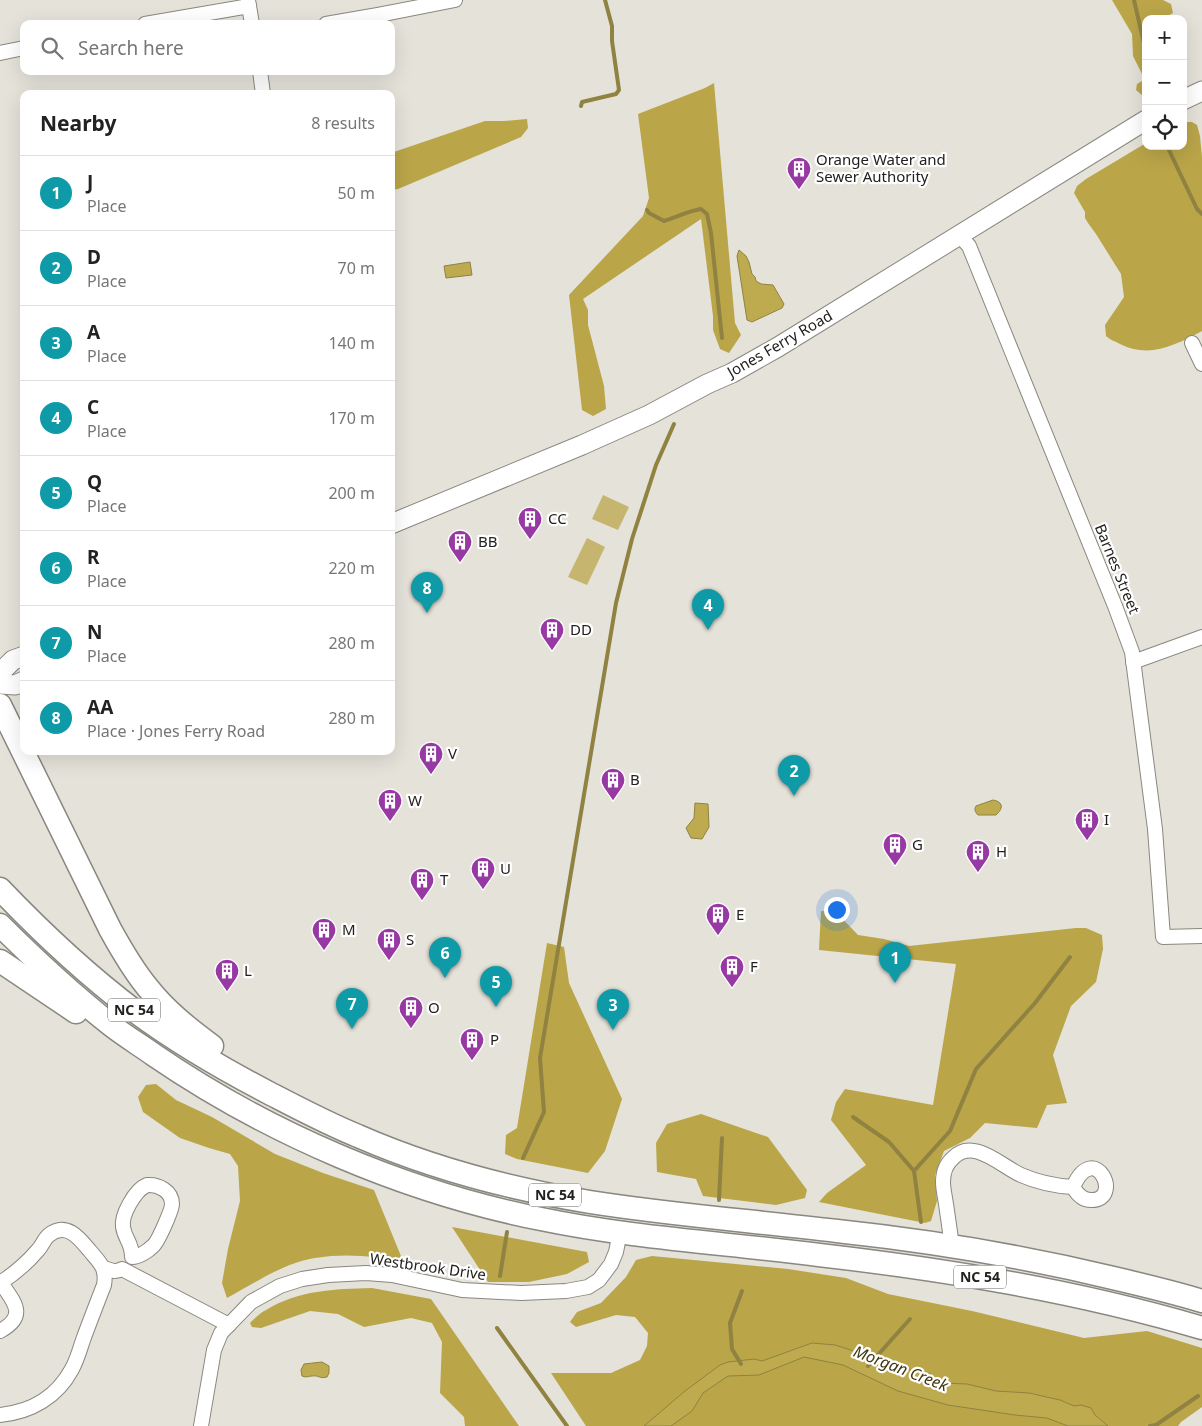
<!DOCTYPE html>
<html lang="en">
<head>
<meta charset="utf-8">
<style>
	body { margin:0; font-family:"Noto Sans",sans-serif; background:#f6f6f6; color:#222 }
	.controls { position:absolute; right:15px; top:15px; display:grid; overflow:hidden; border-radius:10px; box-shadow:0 5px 20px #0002 }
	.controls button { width:45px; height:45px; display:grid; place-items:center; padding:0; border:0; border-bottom:1px solid #e0e0e0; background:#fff; color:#222; font:25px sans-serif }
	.you { position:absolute; left:836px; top:909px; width:18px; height:18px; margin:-12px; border:4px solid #fff; border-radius:50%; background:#1a73e8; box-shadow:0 0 0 8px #1a73e833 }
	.badge { display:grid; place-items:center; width:32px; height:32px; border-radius:50%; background:#9739a3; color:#fff; font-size:16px; font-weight:700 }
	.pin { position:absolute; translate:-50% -41px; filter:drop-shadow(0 1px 2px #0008) }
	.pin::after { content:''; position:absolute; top:26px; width:18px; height:15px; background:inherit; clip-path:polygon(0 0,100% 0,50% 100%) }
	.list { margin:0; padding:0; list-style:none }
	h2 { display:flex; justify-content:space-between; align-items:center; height:65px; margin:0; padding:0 20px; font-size:21px }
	h2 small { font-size:16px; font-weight:400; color:#767676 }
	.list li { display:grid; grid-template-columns:32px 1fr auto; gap:15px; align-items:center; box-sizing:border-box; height:75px; padding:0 20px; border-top:1px solid #e0e0e0 }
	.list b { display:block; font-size:19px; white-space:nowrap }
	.list p { margin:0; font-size:16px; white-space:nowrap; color:#767676 }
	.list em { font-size:16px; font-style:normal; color:#767676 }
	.icon { flex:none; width:28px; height:28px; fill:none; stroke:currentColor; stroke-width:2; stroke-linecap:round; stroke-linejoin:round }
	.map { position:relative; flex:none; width:1202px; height:1426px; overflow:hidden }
	.search { position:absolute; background:#fff; box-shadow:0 5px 20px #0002; left:20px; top:20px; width:375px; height:55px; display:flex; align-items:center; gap:12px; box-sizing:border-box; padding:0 18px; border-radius:10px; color:#767676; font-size:19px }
	.panel { position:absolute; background:#fff; box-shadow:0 5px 20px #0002; left:20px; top:90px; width:375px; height:665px; border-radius:10px }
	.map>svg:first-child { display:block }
</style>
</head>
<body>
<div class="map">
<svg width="1202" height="1426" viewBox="0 0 1202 1426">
	<rect width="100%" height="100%" fill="#e4e2d9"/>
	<g fill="#c5b56f">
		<polygon points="603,495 629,507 618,530 592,519"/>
		<polygon points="587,538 605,547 587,585 568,577"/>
	</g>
	<g fill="#baa549">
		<polygon points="1112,0 1163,0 1171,4 1173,13 1162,19 1146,19 1146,27 1142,29 1146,43 1146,95 1143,96 1136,90 1137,84 1142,81 1143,76 1133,56 1132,34"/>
		<polygon points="714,83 735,323 741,335 729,353 720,349 713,330 713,316 701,219 583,299 588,310 588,325 604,386 606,409 593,416 582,410 569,295 643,216 649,198 638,114 705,88"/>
		<polygon points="527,119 528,128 521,137 398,189 391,190 391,153 485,121 504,121"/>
		<path d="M1186,122H1192L1197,125L1200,136L1202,157V331C1175,345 1150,359 1120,344C1115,341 1110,340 1106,336L1105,325L1124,297L1121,274L1096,234L1088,223L1085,218V212L1074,193L1077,186L1086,179L1146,143V146H1183V123Z"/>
		<polygon points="821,911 836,912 858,935 884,939 909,946 1076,928 1086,928 1102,935 1103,949 1096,982 1071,1006 1053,1055 1067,1103 1047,1105 1037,1128 985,1123 970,1138 944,1151 935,1175 937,1201 931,1221 925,1223 819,1202 827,1193 866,1165 831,1120 836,1102 845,1089 933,1105 956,964 819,950"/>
		<polygon points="547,943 564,947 569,983 622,1099 605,1151 588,1173 517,1159 505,1154 506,1135 517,1128"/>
		<path d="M156,1084L176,1100L212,1117L275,1154L323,1173L374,1190L403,1261C374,1256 344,1253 315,1258C283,1263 255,1283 227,1298L222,1283L228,1249L240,1201L238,1166L230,1154L209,1148L180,1138L143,1112L138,1097L146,1085Z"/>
		<polygon points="701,1114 768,1137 807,1190 805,1198 776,1205 703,1196 696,1179 657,1172 656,1143 667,1124"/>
		<polygon points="452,1227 587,1252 589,1262 567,1274 529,1282 488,1282"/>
		<polygon points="652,1256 788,1269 846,1278 888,1294 972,1311 1084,1338 1147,1331 1202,1348 1202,1407 1181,1422 1178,1426 586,1426 551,1373 611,1373 640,1360 647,1346 648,1333 635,1317 616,1315 576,1327 570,1322 577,1312 601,1303 626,1277 636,1260"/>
		<path d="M372,1288L431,1299L519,1426H465L464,1417L440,1393L442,1342L432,1323L411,1318L364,1327L338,1314L310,1311L261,1328L252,1327L250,1323C255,1318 260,1313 266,1310C299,1290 334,1289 372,1288Z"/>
	</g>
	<g fill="#bfab4f" stroke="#908240">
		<polygon points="739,250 746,256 749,262 752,274 755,277 756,281 761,284 773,285 784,304 782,308 752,322 747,320 737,256"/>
		<polygon points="470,262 472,275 446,278 444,266"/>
		<path d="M993,800C1004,802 1003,809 996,815H978C975,812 974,809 976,806Z"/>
		<polygon points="695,803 708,804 709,827 702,839 691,838 686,828 694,818"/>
		<polygon points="812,1343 835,1345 851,1350 867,1361 882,1367 906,1369 930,1374 940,1383 967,1384 996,1391 1029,1393 1060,1400 1074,1406 1081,1405 1091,1408 1095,1415 1108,1426 1068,1426 1047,1418 1015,1415 948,1405 898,1391 843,1365 804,1357 759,1375 728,1376 703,1393 692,1411 671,1426 644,1426 685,1391 720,1365 728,1362 754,1359 762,1361"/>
		<path d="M322,1362L329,1366V1373L327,1377C319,1379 319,1375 312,1376C308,1376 307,1378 302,1376L301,1370L304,1364Z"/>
	</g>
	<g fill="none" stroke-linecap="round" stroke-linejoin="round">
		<g stroke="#908240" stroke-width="4">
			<polyline points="1134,0 1146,52"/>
			<polyline points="581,106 582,102 616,94 619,90 612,41 612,26 605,0"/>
			<polyline points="1167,146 1197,209 1202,214"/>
			<path d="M647,210L649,213L664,221C677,217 688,211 701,209L707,214L711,233L722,338"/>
			<polyline points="853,1117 889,1142 914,1171"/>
			<polyline points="523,1158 544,1112 540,1058 616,603 632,539 656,465 674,424"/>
			<polyline points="719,1200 722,1138"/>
			<polyline points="921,1222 914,1171 950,1131 976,1069 1035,1003 1070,957"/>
			<polyline points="500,1276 507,1232"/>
			<polyline points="497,1328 567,1426"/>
			<polyline points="741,1364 732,1349 730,1323 742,1291"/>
			<polyline points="868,1366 910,1319"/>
			<polyline points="1150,1426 1156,1425 1198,1396"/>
		</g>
		<defs>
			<g id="minor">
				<polyline points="248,0 252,24"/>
				<polyline points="145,24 249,6"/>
				<polyline points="326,24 378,15 455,0"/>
				<polyline points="0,53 24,48"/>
				<polyline points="260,71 263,94"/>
				<polyline points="959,235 969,246 1115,606 1132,652 1155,829 1163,937 1202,936"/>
				<polyline points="1192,343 1202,364"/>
				<polyline points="1133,662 1202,637"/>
				<path d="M147,1185C158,1184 172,1191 172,1204C172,1210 158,1242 153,1246C148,1251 139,1257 132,1257C132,1242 125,1240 123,1227C121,1215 135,1190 147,1185Z"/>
				<path d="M952,1246C950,1232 948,1218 946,1204C945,1197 943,1189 943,1182C943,1172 946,1164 953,1158C973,1137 1001,1166 1021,1175C1037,1182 1055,1186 1073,1187C1077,1194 1083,1200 1091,1200C1124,1201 1095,1138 1073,1187"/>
				<path d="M104,1268C110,1270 115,1273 122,1269L229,1325"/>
				<path d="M0,1283C14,1274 27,1263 38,1250C42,1246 44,1239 49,1235C67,1221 80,1239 90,1251C100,1263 107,1268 104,1285C97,1303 90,1321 83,1340C80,1349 77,1360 72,1369C57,1397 31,1412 0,1415"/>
				<path d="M0,1331C28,1316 14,1302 1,1283"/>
				<polyline points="201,1426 214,1350 221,1333 251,1302 280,1286 302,1279 328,1275 366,1273 392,1275 462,1290 521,1293 566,1291 588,1287 599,1280 611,1264 616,1252 620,1232"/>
			</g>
			<g id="secondary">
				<polyline points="1183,100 1202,91"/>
				<polyline points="391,524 582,445 649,415 707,384 732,373 778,347 1146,120"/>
				<polyline points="0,673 13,660 24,656"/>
				<polyline points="0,684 15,685 24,681"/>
			</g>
			<g id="trunk">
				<path d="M0,705L110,929C121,949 133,970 148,988C166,1011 189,1029 212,1046"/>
				<path d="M0,889C42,933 87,975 136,1012C178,1043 223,1069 269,1093C298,1108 328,1124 358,1136C431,1168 511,1189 590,1202C672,1215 754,1221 837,1231C930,1241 1022,1256 1113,1278C1143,1285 1173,1292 1202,1301"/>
				<path d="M0,925C35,960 72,994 111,1025C125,1036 140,1045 154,1055C268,1133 405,1192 541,1219C632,1238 726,1243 819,1255C948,1270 1077,1291 1202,1328"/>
				<polyline points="0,961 76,1012"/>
			</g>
		</defs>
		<use href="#minor" stroke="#89877f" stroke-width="16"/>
		<use href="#secondary" stroke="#89877f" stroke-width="21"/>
		<use href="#trunk" stroke="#89877f" stroke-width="25"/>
		<use href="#minor" stroke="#fff" stroke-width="14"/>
		<use href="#secondary" stroke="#fff" stroke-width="19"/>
		<use href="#trunk" stroke="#fff" stroke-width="22"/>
	</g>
	<defs>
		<symbol id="building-pin" viewBox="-11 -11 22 30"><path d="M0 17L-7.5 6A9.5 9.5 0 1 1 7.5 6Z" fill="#9739a3" stroke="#fff"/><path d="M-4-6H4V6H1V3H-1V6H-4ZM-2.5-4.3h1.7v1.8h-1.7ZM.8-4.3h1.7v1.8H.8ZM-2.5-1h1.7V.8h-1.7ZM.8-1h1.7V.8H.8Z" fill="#fff"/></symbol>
	</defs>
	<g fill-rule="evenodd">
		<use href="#building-pin" x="785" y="155" width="28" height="38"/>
		<use href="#building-pin" x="516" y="505" width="28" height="38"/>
		<use href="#building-pin" x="446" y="528" width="28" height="38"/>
		<use href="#building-pin" x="538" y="616" width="28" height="38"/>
		<use href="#building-pin" x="417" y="740" width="28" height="38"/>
		<use href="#building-pin" x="599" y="766" width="28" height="38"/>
		<use href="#building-pin" x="376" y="787" width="28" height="38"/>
		<use href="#building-pin" x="1073" y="806" width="28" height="38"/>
		<use href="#building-pin" x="881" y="831" width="28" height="38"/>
		<use href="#building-pin" x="964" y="838" width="28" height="38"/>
		<use href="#building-pin" x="469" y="855" width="28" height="38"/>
		<use href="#building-pin" x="408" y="866" width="28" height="38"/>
		<use href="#building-pin" x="704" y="901" width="28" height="38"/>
		<use href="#building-pin" x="310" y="916" width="28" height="38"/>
		<use href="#building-pin" x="375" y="926" width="28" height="38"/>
		<use href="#building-pin" x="718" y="953" width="28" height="38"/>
		<use href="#building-pin" x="213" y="957" width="28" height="38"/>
		<use href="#building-pin" x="397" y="994" width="28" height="38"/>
		<use href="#building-pin" x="458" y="1026" width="28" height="38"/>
	</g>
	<g text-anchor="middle" stroke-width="4.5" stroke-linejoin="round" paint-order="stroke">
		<g fill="#fff" stroke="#646462" stroke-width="1">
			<rect x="108" y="998.5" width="52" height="23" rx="4"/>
			<rect x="529" y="1183.5" width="52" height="23" rx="4"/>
			<rect x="954" y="1265.5" width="52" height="23" rx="4"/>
		</g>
		<g font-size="14" font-weight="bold" fill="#22211e">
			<text x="134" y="1015">NC 54</text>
			<text x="555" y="1200">NC 54</text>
			<text x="980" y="1282">NC 54</text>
		</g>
		<g font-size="15" fill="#22211e" stroke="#fff" text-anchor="start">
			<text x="816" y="165">Orange Water and<tspan x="816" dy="17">Sewer Authority</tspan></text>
			<text x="548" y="524">CC</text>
			<text x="478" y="547">BB</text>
			<text x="570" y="635">DD</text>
			<text x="448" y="759">V</text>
			<text x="630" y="785">B</text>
			<text x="408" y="806">W</text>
			<text x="1104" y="825">I</text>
			<text x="912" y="850">G</text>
			<text x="996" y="857">H</text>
			<text x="500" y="874">U</text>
			<text x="440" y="885">T</text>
			<text x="736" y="920">E</text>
			<text x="342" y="935">M</text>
			<text x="406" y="945">S</text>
			<text x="750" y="972">F</text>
			<text x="244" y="976">L</text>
			<text x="428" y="1013">O</text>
			<text x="490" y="1045">P</text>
		</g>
		<g font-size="15" fill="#22211e" stroke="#fff">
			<text transform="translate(780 344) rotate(-30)" y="5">Jones Ferry Road</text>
			<text transform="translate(1117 569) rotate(68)" y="5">Barnes Street</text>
			<text transform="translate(428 1267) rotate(8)" y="5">Westbrook Drive</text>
		</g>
		<g font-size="16" font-style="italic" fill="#3f370f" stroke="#fff">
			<text transform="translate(901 1368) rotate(21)" y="6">Morgan Creek</text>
		</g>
	</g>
</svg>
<div class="controls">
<button>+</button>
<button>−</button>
<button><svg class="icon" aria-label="locate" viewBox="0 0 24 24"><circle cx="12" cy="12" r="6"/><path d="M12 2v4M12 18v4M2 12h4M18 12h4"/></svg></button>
</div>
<div class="you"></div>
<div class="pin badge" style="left:895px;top:983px;background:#0f9aa8">1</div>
<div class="pin badge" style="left:794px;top:796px;background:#0f9aa8">2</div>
<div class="pin badge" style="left:613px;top:1030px;background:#0f9aa8">3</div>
<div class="pin badge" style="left:708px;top:630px;background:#0f9aa8">4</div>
<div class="pin badge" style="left:496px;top:1007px;background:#0f9aa8">5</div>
<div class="pin badge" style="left:445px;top:978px;background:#0f9aa8">6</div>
<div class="pin badge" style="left:352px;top:1029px;background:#0f9aa8">7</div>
<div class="pin badge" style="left:427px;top:613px;background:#0f9aa8">8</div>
<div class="search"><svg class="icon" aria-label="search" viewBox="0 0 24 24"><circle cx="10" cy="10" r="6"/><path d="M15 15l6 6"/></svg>Search here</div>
<section class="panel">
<h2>Nearby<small>8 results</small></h2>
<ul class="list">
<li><span class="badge" style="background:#0f9aa8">1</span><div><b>J</b><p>Place</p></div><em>50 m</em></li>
<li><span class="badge" style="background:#0f9aa8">2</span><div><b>D</b><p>Place</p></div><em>70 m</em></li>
<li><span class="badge" style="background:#0f9aa8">3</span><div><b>A</b><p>Place</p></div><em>140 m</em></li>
<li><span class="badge" style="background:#0f9aa8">4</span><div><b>C</b><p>Place</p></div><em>170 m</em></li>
<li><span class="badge" style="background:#0f9aa8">5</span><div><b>Q</b><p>Place</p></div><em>200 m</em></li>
<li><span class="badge" style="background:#0f9aa8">6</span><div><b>R</b><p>Place</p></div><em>220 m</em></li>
<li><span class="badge" style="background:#0f9aa8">7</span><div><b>N</b><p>Place</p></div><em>280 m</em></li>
<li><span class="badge" style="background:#0f9aa8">8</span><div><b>AA</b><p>Place · Jones Ferry Road</p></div><em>280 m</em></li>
</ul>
</section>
</div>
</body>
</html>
